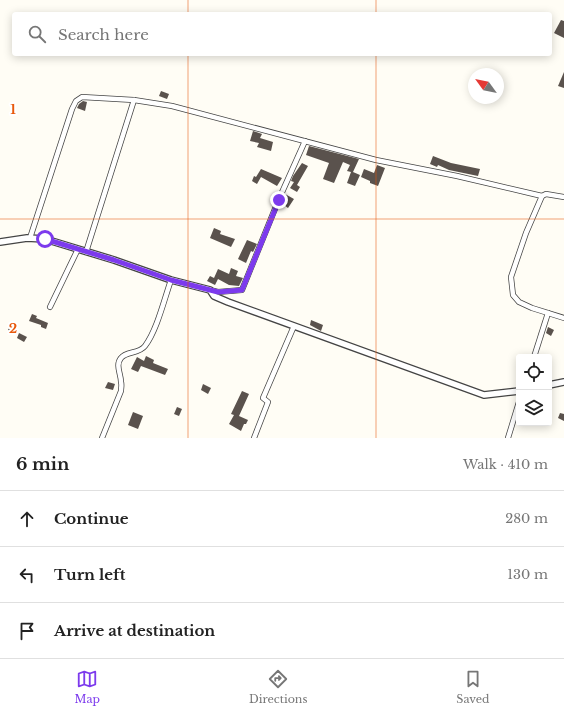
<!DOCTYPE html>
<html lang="en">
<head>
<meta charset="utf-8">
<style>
	body { margin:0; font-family:"Libre Baskerville",serif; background:#f2f2f2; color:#222 }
	.controls { position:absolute; right:12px; bottom:12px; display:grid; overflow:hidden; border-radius:4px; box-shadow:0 2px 10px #0003 }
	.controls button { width:36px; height:36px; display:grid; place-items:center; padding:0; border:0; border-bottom:1px solid #e0e0e0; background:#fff; color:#222; font:20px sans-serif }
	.compass { position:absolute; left:468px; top:68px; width:36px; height:36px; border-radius:50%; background:#fff; box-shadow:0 2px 10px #0003; rotate:303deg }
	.stop { position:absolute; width:12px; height:12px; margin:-9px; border:3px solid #7c3aed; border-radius:50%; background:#fff }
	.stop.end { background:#7c3aed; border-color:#fff; box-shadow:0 1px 4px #0008 }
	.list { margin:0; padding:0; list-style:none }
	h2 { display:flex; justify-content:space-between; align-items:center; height:52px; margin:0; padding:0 16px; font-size:17px }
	h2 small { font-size:13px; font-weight:400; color:#767676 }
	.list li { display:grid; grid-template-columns:26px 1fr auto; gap:12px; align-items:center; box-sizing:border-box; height:56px; padding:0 16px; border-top:1px solid #e0e0e0 }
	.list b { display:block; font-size:15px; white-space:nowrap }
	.list em { font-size:13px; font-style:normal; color:#767676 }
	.icon { flex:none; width:22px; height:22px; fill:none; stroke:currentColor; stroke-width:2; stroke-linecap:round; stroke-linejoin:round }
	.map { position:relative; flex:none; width:564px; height:438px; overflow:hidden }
	.search { position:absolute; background:#fff; box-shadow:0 2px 10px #0003; left:12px; right:12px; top:12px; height:44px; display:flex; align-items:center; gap:10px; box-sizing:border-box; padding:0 14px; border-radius:4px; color:#767676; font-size:15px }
	.sheet { height:220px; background:#fff }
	nav { display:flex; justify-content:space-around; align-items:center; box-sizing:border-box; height:56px; border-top:1px solid #e0e0e0; background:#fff; font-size:11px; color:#767676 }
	nav a { display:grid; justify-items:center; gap:2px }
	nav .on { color:#7c3aed }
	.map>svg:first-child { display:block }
</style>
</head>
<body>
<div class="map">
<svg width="564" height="438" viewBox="0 0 564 438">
	<rect width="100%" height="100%" fill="#fffdf5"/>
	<g fill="#5a524d">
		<polygon points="561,20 564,21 564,38 554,33"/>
		<polygon points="564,72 564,88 558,86"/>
		<polygon points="161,91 169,94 167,99 159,96"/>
		<polygon points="83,101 87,102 85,111 77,108 79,104"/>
		<polygon points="253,131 262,134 260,138 273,142 271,151 257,147 259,143 250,141"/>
		<polygon points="309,146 359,159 353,172 360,175 355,186 347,183 351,172 347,171 350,165 343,162 334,183 323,179 329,163 306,155"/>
		<polygon points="433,156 451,163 480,169 478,176 449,170 438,165 437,167 430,164"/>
		<polygon points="302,163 308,166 297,185 300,187 297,192 290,188 294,182 291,181 293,176"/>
		<polygon points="377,165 385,168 378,186 370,183 370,181 361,177 364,169 374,173"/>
		<polygon points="261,169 282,178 277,186 261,177 257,184 252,181 254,176 256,177"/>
		<polygon points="285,194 294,199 288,208 284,205 285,203 282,202"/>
		<polygon points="214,228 221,231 220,234 235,239 231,247 210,238"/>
		<polygon points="247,240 257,244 253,252 251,251 246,263 238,259"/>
		<polygon points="231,268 238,271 236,276 243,278 239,286 229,285 218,279 215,285 207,281 210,276 214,278 218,269 229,274"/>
		<polygon points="32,314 37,316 36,318 48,323 46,329 41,327 41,325 29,321"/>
		<polygon points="311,320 323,325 321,331 310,325"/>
		<polygon points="12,322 18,326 14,333 8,330"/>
		<polygon points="548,327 554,330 551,336 546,333"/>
		<polygon points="19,333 27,337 24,342 17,338"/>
		<polygon points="146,356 154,360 153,363 168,369 165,375 141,366 138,372 131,369 137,357 144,361"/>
		<polygon points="108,382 115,384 113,390 105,388"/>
		<polygon points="203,384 211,388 208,394 201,390"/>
		<polygon points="242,391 249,394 239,416 248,420 246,424 244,424 241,431 229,424 234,415 231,414"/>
		<polygon points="177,407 182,409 179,416 174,414"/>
		<polygon points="133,412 143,416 138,429 128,425"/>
		<polygon points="560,413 564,414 564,421 558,418"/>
	</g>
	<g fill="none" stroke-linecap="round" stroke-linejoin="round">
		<defs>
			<g id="minor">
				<polyline points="542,196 546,194 564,197"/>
				<polyline points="30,238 72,109 76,101 82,97 134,100 172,106 376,160 457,176 542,196 526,233 511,277 513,295 519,302 532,308 564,318"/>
				<polyline points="86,252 134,100"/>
				<polyline points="210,290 218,292 242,290 279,199 305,141"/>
				<polyline points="50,307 78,249"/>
				<polyline points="534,357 548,313"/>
				<path d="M102,438L121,391C121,388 122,385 121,382C121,374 115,365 121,358C126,351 139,354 145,346C157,330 164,300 171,280"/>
				<polyline points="254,438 268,402 263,398 294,326"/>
				<polyline points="508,438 519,402"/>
			</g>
			<g id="tertiary">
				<polyline points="0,242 27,238 45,239 114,260 171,280 210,290 214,296 228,302 484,395 519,391"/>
				<polyline points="549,385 564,382"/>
			</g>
		</defs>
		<use href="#minor" stroke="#444" stroke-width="6"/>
		<use href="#tertiary" stroke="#444" stroke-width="8"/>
		<use href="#minor" stroke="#fff" stroke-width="4.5"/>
		<use href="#tertiary" stroke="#fff" stroke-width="5.5"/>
	</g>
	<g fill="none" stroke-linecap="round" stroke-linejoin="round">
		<polyline stroke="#7c3aed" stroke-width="5" points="45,239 114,260 171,280 218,292 242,290 279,200"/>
	</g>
	<path fill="none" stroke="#e8590c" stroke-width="1" stroke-opacity="0.55" d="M188,0V14M376,0V14M188,54V438M376,54V438M0,219H564"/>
	<g font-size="13" text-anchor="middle" font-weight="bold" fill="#e8590c" stroke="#fff" stroke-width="4" stroke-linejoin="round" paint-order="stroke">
		<text x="13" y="114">1</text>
		<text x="13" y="333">2</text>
	</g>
</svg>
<div class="controls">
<button><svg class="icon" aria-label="locate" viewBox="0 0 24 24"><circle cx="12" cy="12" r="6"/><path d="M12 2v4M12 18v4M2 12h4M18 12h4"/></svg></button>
<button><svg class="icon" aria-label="layers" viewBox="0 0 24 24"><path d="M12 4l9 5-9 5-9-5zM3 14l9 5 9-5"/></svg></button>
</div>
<svg class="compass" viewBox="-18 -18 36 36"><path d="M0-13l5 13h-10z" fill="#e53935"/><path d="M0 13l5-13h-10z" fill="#767676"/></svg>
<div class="stop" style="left:45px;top:239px"></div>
<div class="stop end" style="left:279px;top:200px"></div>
<div class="search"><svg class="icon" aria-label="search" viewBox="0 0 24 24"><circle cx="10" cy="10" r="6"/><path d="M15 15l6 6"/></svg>Search here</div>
</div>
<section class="sheet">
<h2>6 min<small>Walk · 410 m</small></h2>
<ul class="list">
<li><svg class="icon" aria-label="ahead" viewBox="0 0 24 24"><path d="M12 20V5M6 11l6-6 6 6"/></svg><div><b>Continue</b></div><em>280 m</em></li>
<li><svg class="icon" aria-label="left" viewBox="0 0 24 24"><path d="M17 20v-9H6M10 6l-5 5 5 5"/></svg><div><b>Turn left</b></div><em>130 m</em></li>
<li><svg class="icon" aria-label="arrive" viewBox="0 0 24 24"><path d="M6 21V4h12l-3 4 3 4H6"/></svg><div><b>Arrive at destination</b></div></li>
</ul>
</section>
<nav>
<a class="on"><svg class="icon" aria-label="map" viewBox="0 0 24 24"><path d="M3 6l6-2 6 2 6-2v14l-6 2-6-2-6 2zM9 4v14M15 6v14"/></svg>Map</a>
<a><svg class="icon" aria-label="directions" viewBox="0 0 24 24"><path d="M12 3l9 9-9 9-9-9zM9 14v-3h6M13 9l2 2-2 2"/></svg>Directions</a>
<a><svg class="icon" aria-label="saved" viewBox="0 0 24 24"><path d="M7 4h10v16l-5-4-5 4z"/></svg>Saved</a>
</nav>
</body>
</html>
